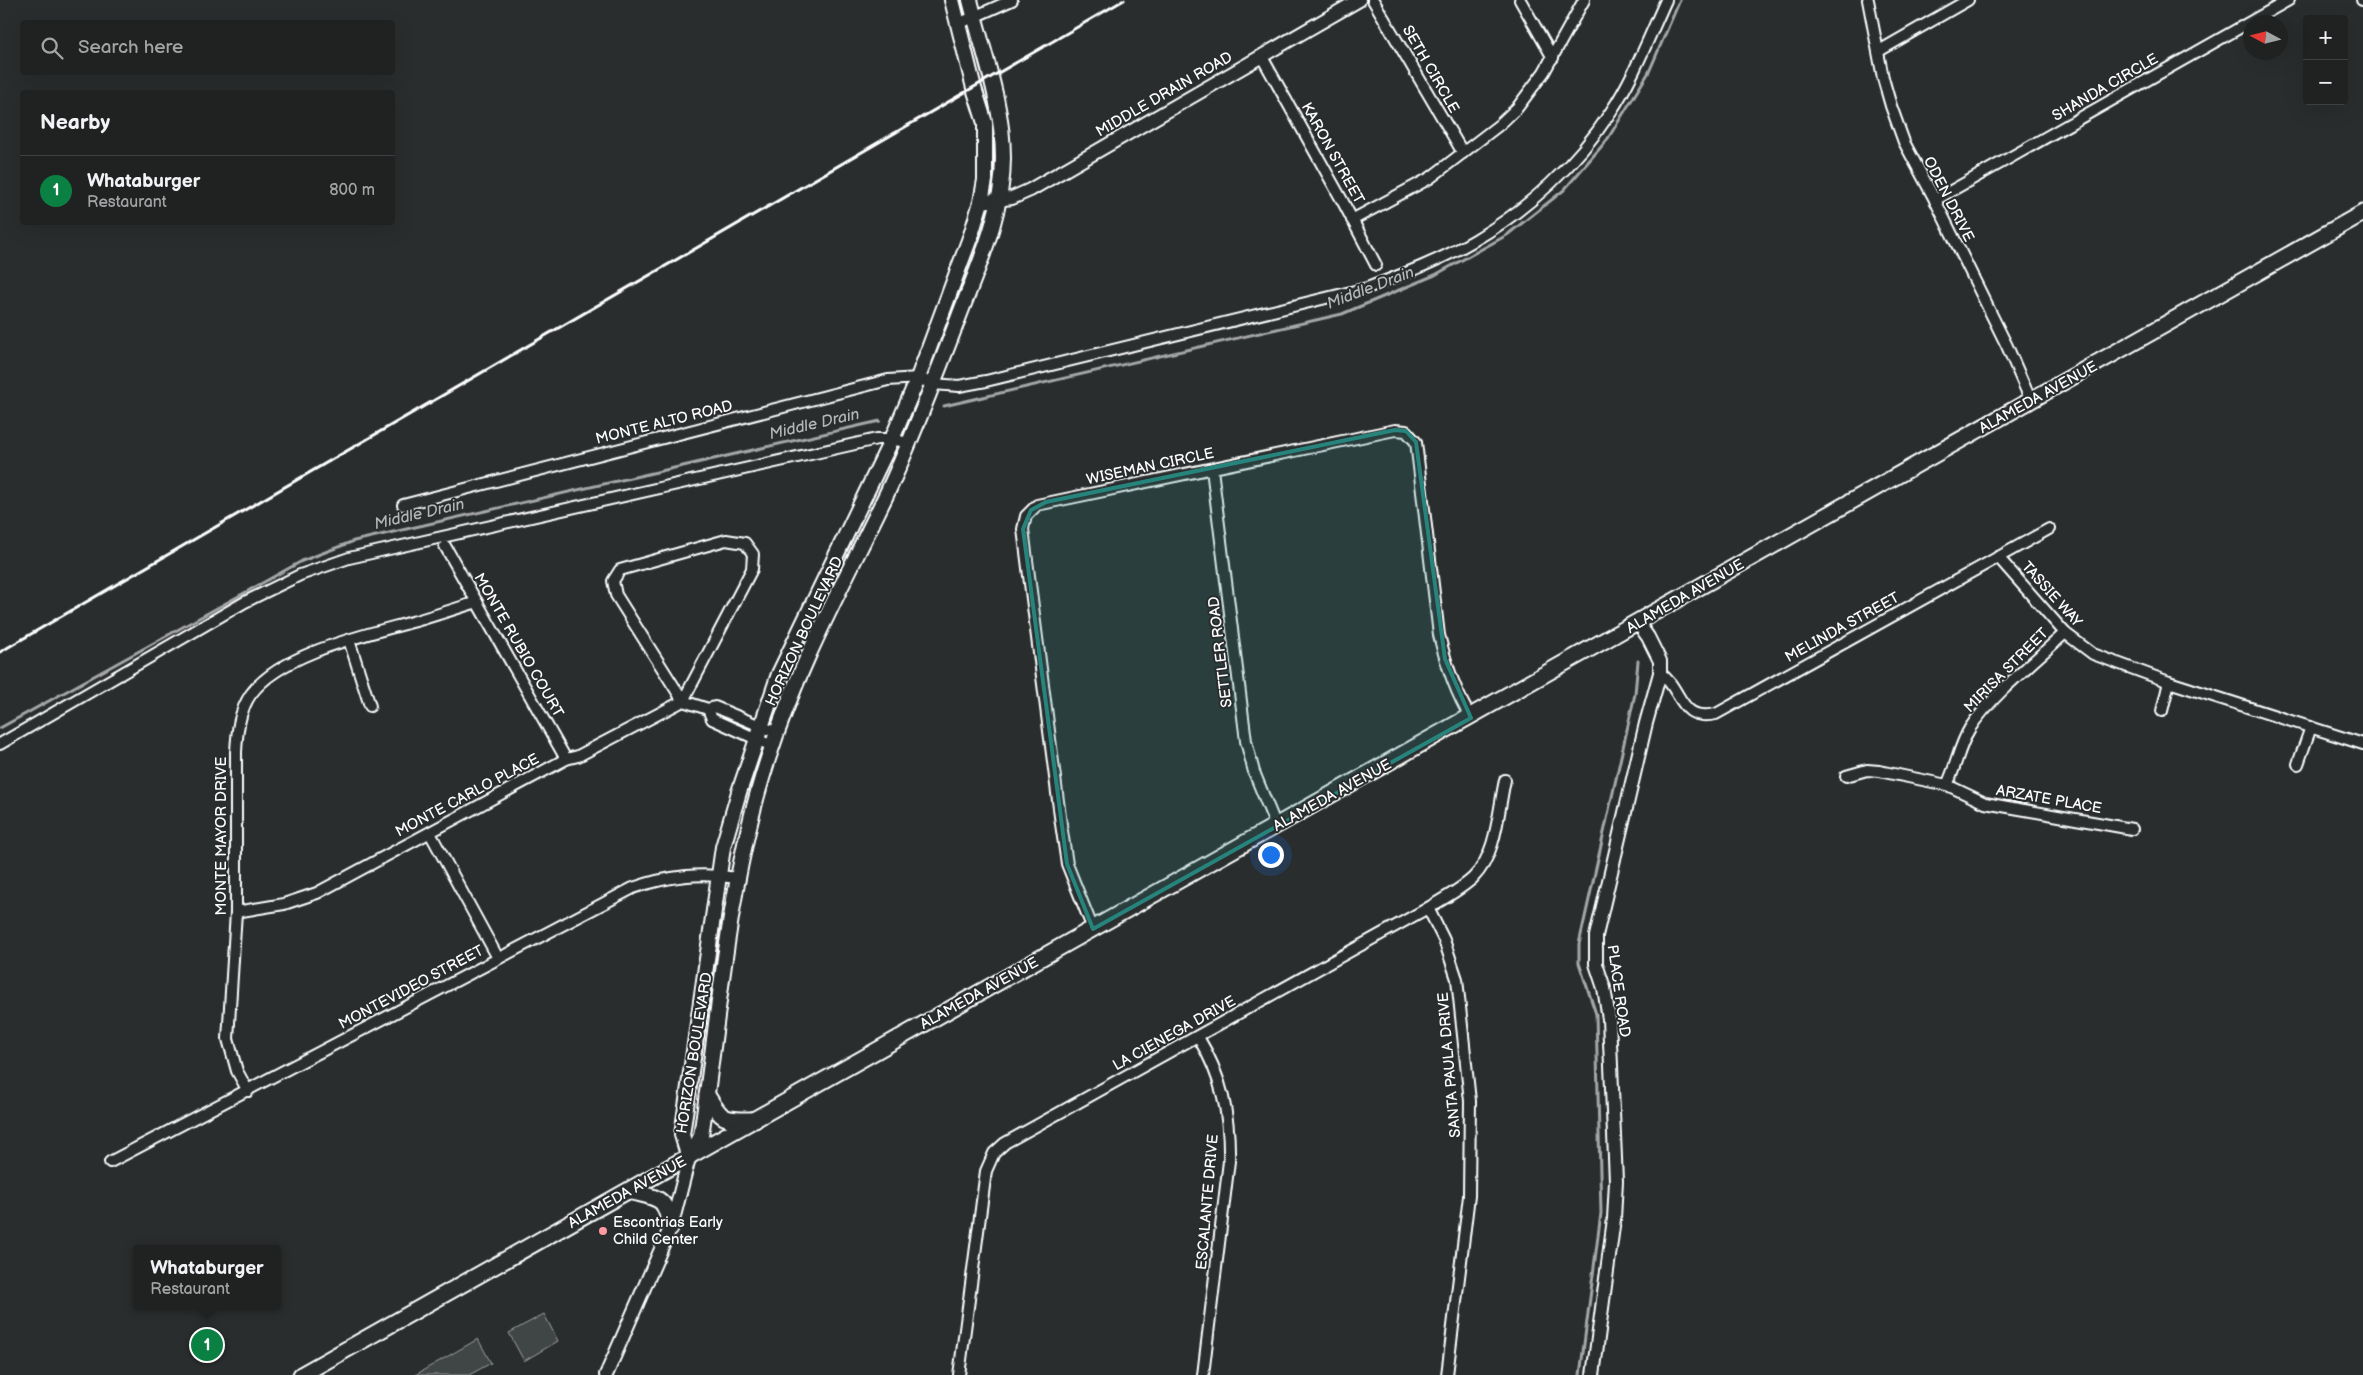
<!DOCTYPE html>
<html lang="en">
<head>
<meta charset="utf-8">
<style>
	body { margin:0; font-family:"Balsamiq Sans",sans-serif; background:#282a2a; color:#f1f3f6 }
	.controls { position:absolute; right:15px; top:15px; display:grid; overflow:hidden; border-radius:5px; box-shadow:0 5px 20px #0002 }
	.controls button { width:45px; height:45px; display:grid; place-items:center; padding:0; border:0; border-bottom:1px solid #3d3f40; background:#202222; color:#f1f3f6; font:25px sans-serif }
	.compass { position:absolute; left:2243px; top:15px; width:45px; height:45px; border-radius:50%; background:#202222; box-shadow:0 5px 20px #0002; rotate:277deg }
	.you { position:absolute; left:1270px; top:854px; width:18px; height:18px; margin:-12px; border:4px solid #fff; border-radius:50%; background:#1a73e8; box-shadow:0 0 0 8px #1a73e833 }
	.badge { display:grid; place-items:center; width:32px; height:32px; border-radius:50%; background:#0b8043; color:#fff; font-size:16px; font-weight:700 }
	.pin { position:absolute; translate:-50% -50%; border:2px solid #fff; box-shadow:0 1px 5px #0006 }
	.popup { position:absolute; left:133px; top:1245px; width:148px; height:65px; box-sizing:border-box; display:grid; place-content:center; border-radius:5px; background:#202222; filter:drop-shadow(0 1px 4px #0005); font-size:16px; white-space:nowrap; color:#a2a4a5 }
	.popup b { font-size:19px; color:#f1f3f6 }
	.popup::after { content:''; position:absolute; left:50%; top:100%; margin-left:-10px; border:10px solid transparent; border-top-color:#202222 }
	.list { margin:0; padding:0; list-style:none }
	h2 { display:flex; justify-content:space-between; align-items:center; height:65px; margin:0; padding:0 20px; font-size:21px }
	h2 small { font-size:16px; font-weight:400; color:#a2a4a5 }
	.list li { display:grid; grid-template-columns:32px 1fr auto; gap:15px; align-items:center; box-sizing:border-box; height:70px; padding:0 20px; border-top:1px solid #3d3f40 }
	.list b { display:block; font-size:19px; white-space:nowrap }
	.list p { margin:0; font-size:16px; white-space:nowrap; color:#a2a4a5 }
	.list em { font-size:16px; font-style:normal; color:#a2a4a5 }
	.icon { flex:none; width:28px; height:28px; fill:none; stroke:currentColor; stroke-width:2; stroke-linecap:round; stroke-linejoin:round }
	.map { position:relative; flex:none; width:2363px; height:1375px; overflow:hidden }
	.search { position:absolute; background:#202222; box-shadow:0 5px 20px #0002; left:20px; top:20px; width:375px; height:55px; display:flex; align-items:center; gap:12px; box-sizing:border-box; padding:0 18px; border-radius:5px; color:#a2a4a5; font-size:19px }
	.panel { position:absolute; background:#202222; box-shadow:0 5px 20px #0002; left:20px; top:90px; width:375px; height:135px; border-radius:5px }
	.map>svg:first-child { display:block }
</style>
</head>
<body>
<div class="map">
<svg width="2363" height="1375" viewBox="0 0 2363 1375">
	<rect width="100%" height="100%" fill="#2a2d2e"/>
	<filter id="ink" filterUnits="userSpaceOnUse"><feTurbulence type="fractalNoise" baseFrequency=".02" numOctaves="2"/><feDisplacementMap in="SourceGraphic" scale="10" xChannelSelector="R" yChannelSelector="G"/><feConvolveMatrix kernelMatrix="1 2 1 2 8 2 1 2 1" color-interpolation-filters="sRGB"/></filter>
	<g filter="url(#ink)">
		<g fill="#414445" stroke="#a0a2a2">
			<polygon points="544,1314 558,1341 524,1361 509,1333"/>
			<polygon points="478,1339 491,1363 469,1375 415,1375"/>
		</g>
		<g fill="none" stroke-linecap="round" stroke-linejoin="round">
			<g stroke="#a6a7a7" stroke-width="3">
				<polyline points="944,406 1342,314 1435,275 1507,235 1564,190 1607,140 1649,72 1680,0"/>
				<polyline points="0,728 302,561 354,541 880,421"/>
				<polyline points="1580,1375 1601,1213 1596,1014 1579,963 1579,944 1635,694 1638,661"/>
			</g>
			<defs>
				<g id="minor">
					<polyline points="1373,0 1463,153"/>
					<polyline points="1520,0 1553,58"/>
					<polyline points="1868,0 1883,78 1891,106 1904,142 1935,200 2007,346 2031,401"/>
					<polyline points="2362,0 2363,0"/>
					<polyline points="958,24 1012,0"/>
					<polyline points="1879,51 1968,0"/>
					<polyline points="1262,57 1343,202 1376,265"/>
					<polyline points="1935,200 2289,0"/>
					<polyline points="1352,220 1430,178 1499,125 1517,108 1544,72 1584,0"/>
					<polyline points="1212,469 1246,741 1254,772 1276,826"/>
					<path d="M403,505L888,380L918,378L933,384L959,386L986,381L1367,288C1404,274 1441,260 1475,240C1528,209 1577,164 1610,113C1633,79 1649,37 1666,0"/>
					<polygon points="726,540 745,543 753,554 752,569 683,701 616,595 613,581 620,570"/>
					<polyline points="445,546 566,759"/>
					<polyline points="1998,557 2065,633 2093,654 2169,682 2363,744"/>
					<polyline points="349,640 370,706"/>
					<path d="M1660,673C1683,689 1678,722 1716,714L2049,529"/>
					<polyline points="2162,711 2169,682"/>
					<polyline points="0,744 245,602 300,575 349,558 877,439 892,439 908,443"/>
					<polyline points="772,746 712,719 708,709 715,707 777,733"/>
					<polyline points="2298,764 2311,727"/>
					<polyline points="1846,776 1867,770 1879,771 1947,785 1985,803 2132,829"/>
					<path d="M1947,785C1956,767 1959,746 1970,728C1990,697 2037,659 2065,633"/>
					<polyline points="430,833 498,958"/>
					<polyline points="1428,908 1444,940 1457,979 1470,1101 1469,1196 1447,1375"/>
					<polyline points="236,912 284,904 317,893 566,759 578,756 683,701 708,709"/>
					<path d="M1093,929L1067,864L1061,824L1023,529L1026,516L1037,505L1395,430L1406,431L1416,442L1439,635C1446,664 1455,692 1471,718"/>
					<path d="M1198,1037C1222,1076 1230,1115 1229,1161L1203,1375"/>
					<path d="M248,1091L237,1071L228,1039L236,912V752C237,733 239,711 251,694C281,653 365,635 412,622C434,616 455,609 477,602"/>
					<path d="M110,1162L633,888C668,876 700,872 737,878"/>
					<path d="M959,1375L986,1171L994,1153L1005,1143L1428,908C1443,899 1460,890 1473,878C1497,854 1498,812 1505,780"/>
				</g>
				<g id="tertiary">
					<polyline points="981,202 1012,198 1030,190 1359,0"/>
					<polyline points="606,1375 672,1224 689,1158"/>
					<polyline points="1593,1375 1614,1219 1616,1181 1609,1019 1604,988 1596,964 1596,936 1646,723 1660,673 1660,661 1648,637 1638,623"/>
				</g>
				<g id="secondary">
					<path d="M689,1158L701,1136C720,1009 728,881 768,759C798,665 846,579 888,491C914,435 936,376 958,319C978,266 1003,215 1003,158C1003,104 983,52 970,0"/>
					<polyline points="689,1158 682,1135 723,847 739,792 779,674 892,439 918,378 971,235 981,202 985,180 985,123 974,88 952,0"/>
				</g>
				<g id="primary">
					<path d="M707,1095C723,1122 724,1120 755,1120"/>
					<path d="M629,1191C660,1199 666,1196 670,1229"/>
					<polyline points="301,1375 2363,213"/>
				</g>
			</defs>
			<use href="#minor" stroke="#fff" stroke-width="14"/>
			<use href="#tertiary" stroke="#fff" stroke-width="16"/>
			<use href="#secondary" stroke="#fff" stroke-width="18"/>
			<use href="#primary" stroke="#fff" stroke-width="19"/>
			<use href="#minor" stroke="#2a2d2e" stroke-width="10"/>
			<use href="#tertiary" stroke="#2a2d2e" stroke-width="12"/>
			<use href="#secondary" stroke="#2a2d2e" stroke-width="14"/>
			<use href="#primary" stroke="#2a2d2e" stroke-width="15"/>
			<polyline stroke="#fff" stroke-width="3" points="0,652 1124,0"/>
		</g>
	</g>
	<path fill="#27847c" fill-opacity="0.2" stroke="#27847c" stroke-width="4" stroke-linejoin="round" d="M1395,430L1406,431L1416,442L1445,659L1471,718L1093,929L1067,864L1023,529L1031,510L1046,502Z"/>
	<circle fill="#ff9aa2" stroke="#2a2d2e" stroke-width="2" cx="603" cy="1231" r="5"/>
	<g text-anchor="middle" stroke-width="4" stroke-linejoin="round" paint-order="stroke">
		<g font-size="15" fill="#fff" stroke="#2a2d2e">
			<text transform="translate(1431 69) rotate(60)" y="5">SETH CIRCLE</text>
			<text transform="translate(2105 87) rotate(-30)" y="5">SHANDA CIRCLE</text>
			<text transform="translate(1164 94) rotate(-30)" y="5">MIDDLE DRAIN ROAD</text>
			<text transform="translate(1333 153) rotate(61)" y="5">KARON STREET</text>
			<text transform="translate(1949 199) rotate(63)" y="5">ODEN DRIVE</text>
			<text transform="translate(2038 397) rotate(-29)" y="5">ALAMEDA AVENUE</text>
			<text transform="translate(664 422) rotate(-14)" y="5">MONTE ALTO ROAD</text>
			<text transform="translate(1150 466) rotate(-12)" y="5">WISEMAN CIRCLE</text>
			<text transform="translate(2052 594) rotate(48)" y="5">TASSIE WAY</text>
			<text transform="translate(1685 596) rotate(-30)" y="5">ALAMEDA AVENUE</text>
			<text transform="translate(1842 627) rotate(-29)" y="5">MELINDA STREET</text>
			<text transform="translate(804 631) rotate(-65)" y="5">HORIZON BOULEVARD</text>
			<text transform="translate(519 645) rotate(60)" y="5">MONTE RUBIO COURT</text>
			<text transform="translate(1220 652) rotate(-97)" y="5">SETTLER ROAD</text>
			<text transform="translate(2006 670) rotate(-45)" y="5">MIRISA STREET</text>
			<text transform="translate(467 795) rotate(-28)" y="5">MONTE CARLO PLACE</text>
			<text transform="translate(1332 795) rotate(-29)" y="5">ALAMEDA AVENUE</text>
			<text transform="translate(2049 799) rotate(10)" y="5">ARZATE PLACE</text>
			<text transform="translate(221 836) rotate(-90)" y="5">MONTE MAYOR DRIVE</text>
			<text transform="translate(411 987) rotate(-28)" y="5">MONTEVIDEO STREET</text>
			<text transform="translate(1619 991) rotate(82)" y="5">PLACE ROAD</text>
			<text transform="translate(979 993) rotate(-29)" y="5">ALAMEDA AVENUE</text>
			<text transform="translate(1174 1033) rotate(-29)" y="5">LA CIENEGA DRIVE</text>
			<text transform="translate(694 1053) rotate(-81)" y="5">HORIZON BOULEVARD</text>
			<text transform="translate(1449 1065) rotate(-95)" y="5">SANTA PAULA DRIVE</text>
			<text transform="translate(627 1192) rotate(-29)" y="5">ALAMEDA AVENUE</text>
			<text transform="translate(1207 1202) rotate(-85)" y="5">ESCALANTE DRIVE</text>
		</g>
		<g font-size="15" fill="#fff" stroke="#2a2d2e" text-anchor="start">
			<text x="613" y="1227">Escontrias Early<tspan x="613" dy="17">Child Center</tspan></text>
		</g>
		<g font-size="16" font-style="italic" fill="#b4b6b6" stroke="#2a2d2e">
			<text transform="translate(1370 287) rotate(-21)" y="6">Middle Drain</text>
			<text transform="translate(814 423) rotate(-13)" y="6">Middle Drain</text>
			<text transform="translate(419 513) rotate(-13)" y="6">Middle Drain</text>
		</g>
	</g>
</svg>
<div class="controls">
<button>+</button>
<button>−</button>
</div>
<svg class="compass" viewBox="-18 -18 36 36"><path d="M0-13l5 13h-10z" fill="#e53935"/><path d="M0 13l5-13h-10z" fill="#a2a4a5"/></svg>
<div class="you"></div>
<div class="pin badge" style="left:207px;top:1345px">1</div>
<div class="popup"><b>Whataburger</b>Restaurant</div>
<div class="search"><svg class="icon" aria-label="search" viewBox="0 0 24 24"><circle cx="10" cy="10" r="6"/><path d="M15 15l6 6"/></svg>Search here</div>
<section class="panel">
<h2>Nearby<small></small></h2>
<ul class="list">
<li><span class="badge">1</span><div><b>Whataburger</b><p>Restaurant</p></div><em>800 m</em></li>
</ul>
</section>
</div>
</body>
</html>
